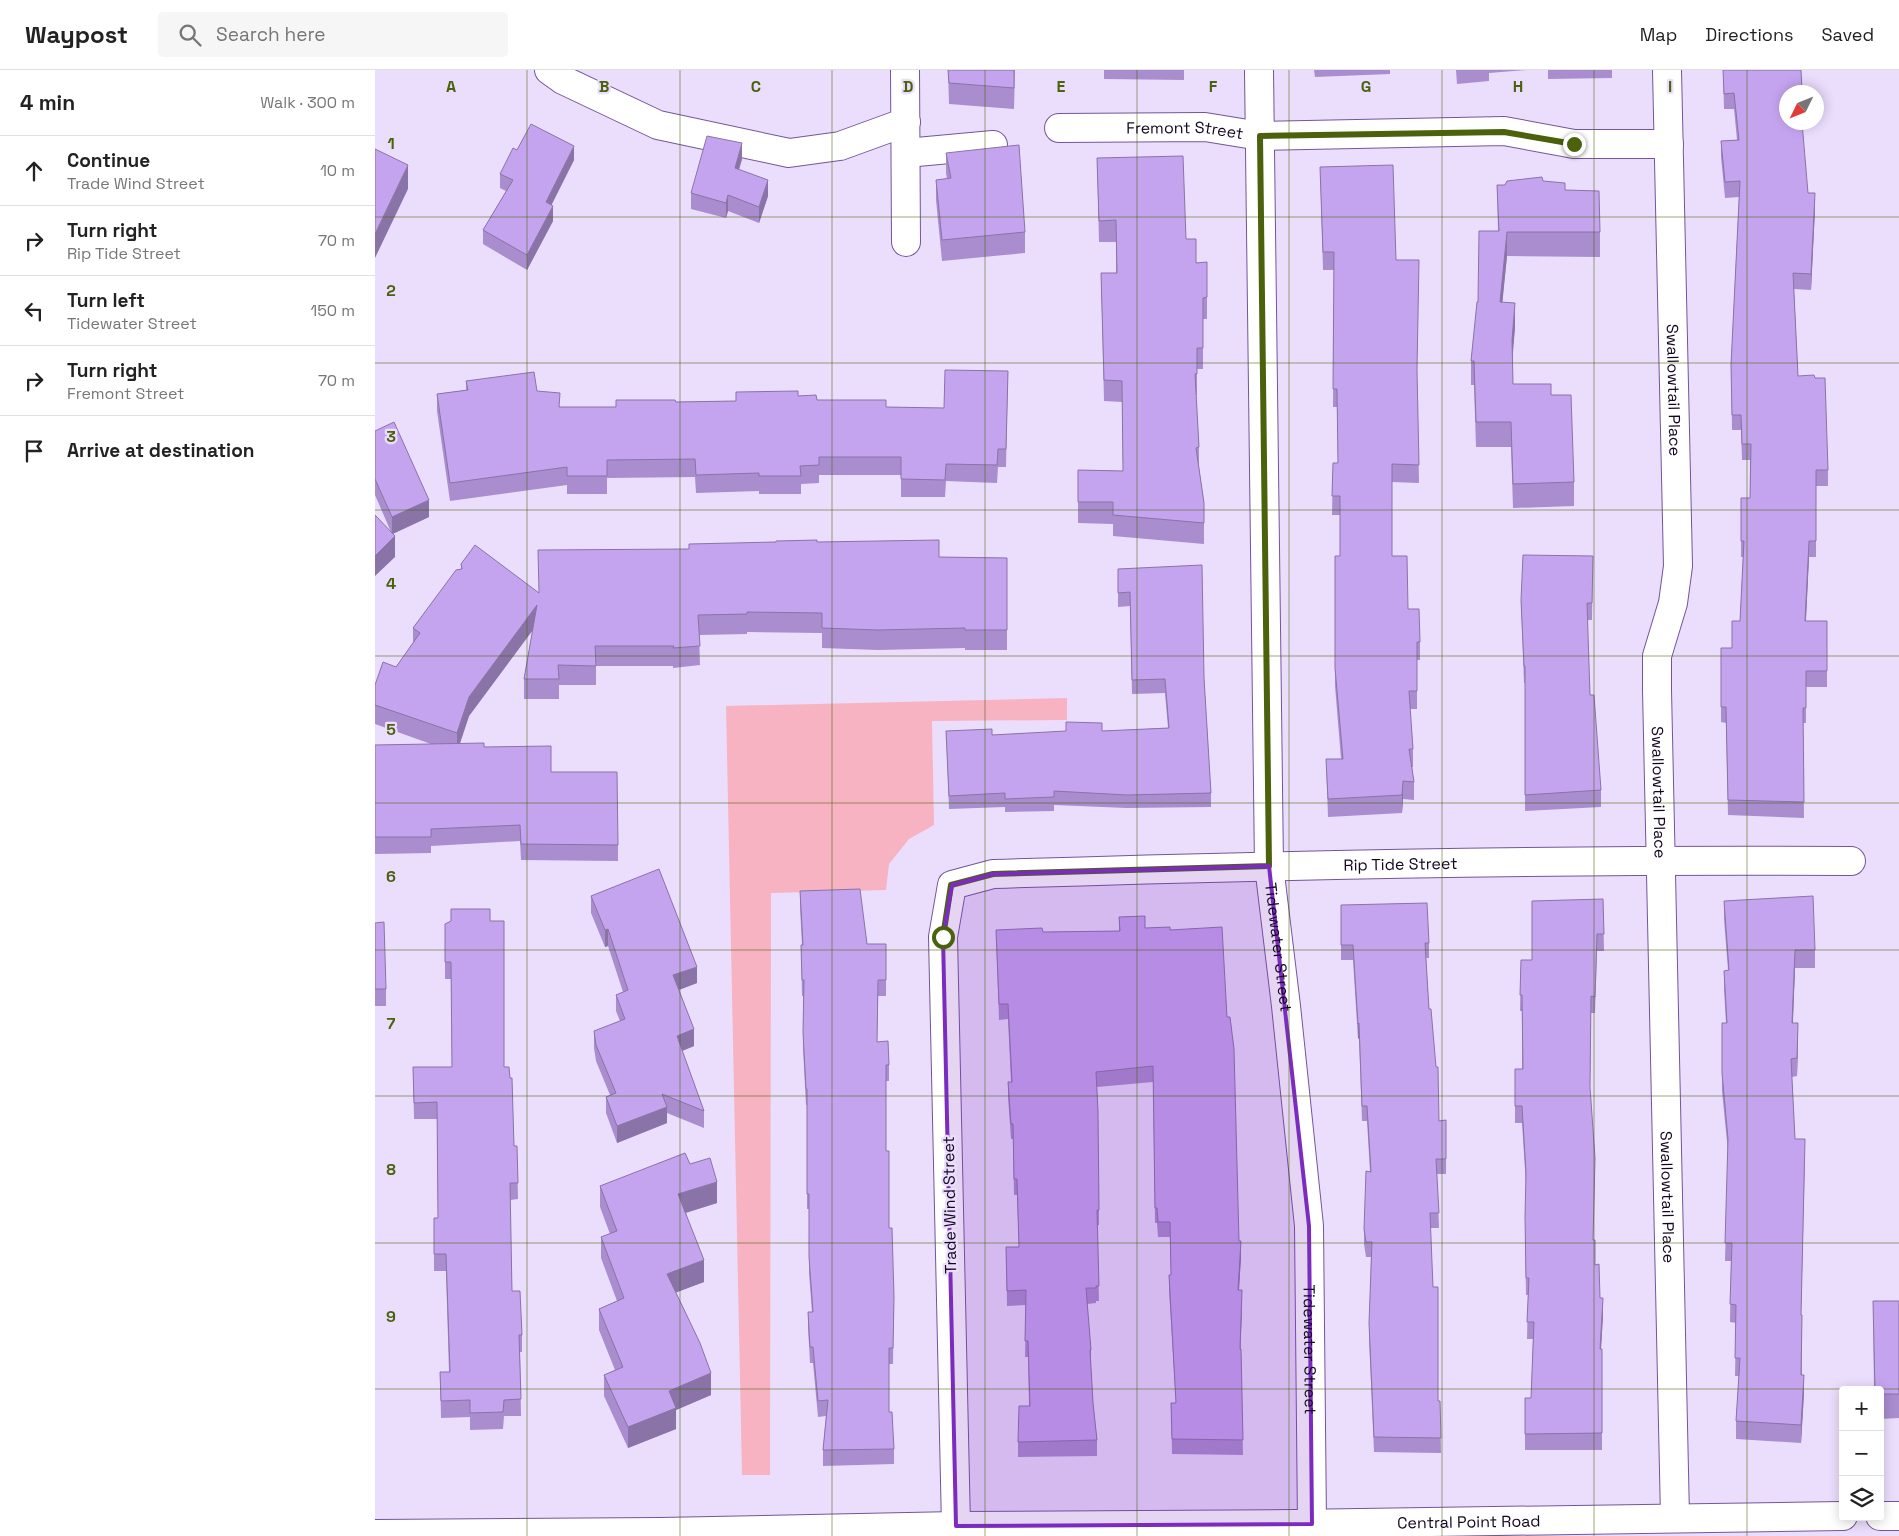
<!DOCTYPE html>
<html lang="en">
<head>
<meta charset="utf-8">
<style>
	body { margin:0; font-family:"Space Grotesk",sans-serif; background:#f6f6f6; color:#222 }
	.controls { position:absolute; right:15px; bottom:15px; display:grid; overflow:hidden; border-radius:5px; box-shadow:0 2px 12px #0003 }
	.controls button { width:45px; height:45px; display:grid; place-items:center; padding:0; border:0; border-bottom:1px solid #e0e0e0; background:#fff; color:#222; font:25px sans-serif }
	.compass { position:absolute; left:1404px; top:15px; width:45px; height:45px; border-radius:50%; background:#fff; box-shadow:0 2px 12px #0003; rotate:227deg }
	.stop { position:absolute; width:15px; height:15px; margin:-11px; border:4px solid #4b610c; border-radius:50%; background:#fff }
	.stop.end { background:#4b610c; border-color:#fff; box-shadow:0 1px 5px #0008 }
	.list { margin:0; padding:0; list-style:none }
	h2 { display:flex; justify-content:space-between; align-items:center; height:65px; margin:0; padding:0 20px; font-size:21px }
	h2 small { font-size:16px; font-weight:400; color:#767676 }
	.list li { display:grid; grid-template-columns:32px 1fr auto; gap:15px; align-items:center; box-sizing:border-box; height:70px; padding:0 20px; border-top:1px solid #e0e0e0 }
	.list b { display:block; font-size:19px; white-space:nowrap }
	.list p { margin:0; font-size:16px; white-space:nowrap; color:#767676 }
	.list em { font-size:16px; font-style:normal; color:#767676 }
	.icon { flex:none; width:28px; height:28px; fill:none; stroke:currentColor; stroke-width:2; stroke-linecap:round; stroke-linejoin:round }
	.map { position:relative; flex:none; width:1524px; height:1466px; overflow:hidden }
	header { display:flex; align-items:center; gap:30px; box-sizing:border-box; height:70px; padding:0 25px; background:#fff; border-bottom:1px solid #e0e0e0 }
	header strong { font-size:24px }
	nav { display:flex; gap:28px; margin-inline-start:auto; font-size:18px }
	.search { width:350px; height:45px; background:#f6f6f6; display:flex; align-items:center; gap:12px; box-sizing:border-box; padding:0 18px; border-radius:5px; color:#767676; font-size:19px }
	main { display:flex }
	aside { flex:1; background:#fff }
	.map>svg:first-child { display:block }
</style>
</head>
<body>
<header>
<strong>Waypost</strong>
<div class="search"><svg class="icon" aria-label="search" viewBox="0 0 24 24"><circle cx="10" cy="10" r="6"/><path d="M15 15l6 6"/></svg>Search here</div>
<nav><a>Map</a><a>Directions</a><a>Saved</a></nav>
</header>
<main>
<aside>
<h2>4 min<small>Walk · 300 m</small></h2>
<ul class="list">
<li><svg class="icon" aria-label="ahead" viewBox="0 0 24 24"><path d="M12 20V5M6 11l6-6 6 6"/></svg><div><b>Continue</b><p>Trade Wind Street</p></div><em>10 m</em></li>
<li><svg class="icon" aria-label="right" viewBox="0 0 24 24"><path d="M7 20v-9h11M14 6l5 5-5 5"/></svg><div><b>Turn right</b><p>Rip Tide Street</p></div><em>70 m</em></li>
<li><svg class="icon" aria-label="left" viewBox="0 0 24 24"><path d="M17 20v-9H6M10 6l-5 5 5 5"/></svg><div><b>Turn left</b><p>Tidewater Street</p></div><em>150 m</em></li>
<li><svg class="icon" aria-label="right" viewBox="0 0 24 24"><path d="M7 20v-9h11M14 6l5 5-5 5"/></svg><div><b>Turn right</b><p>Fremont Street</p></div><em>70 m</em></li>
<li><svg class="icon" aria-label="arrive" viewBox="0 0 24 24"><path d="M6 21V4h12l-3 4 3 4H6"/></svg><div><b>Arrive at destination</b></div></li>
</ul>
</aside>
<div class="map">
<svg width="1524" height="1466" viewBox="0 0 1524 1466">
	<rect width="100%" height="100%" fill="#ebdefd"/>
	<polygon fill="#f7b3c2" points="692,628 692,650 557,651 559,755 534,769 514,794 511,820 396,823 395,1405 367,1405 351,636"/>
	<g fill="none" stroke-linecap="round" stroke-linejoin="round">
		<defs>
			<g id="minor">
				<polyline points="174,0 188,10 283,55 414,83 465,76 531,52"/>
				<polyline points="530,0 531,172"/>
				<path id="s1" d="M884,0L894,796L911,936L934,1156L937,1454"/>
				<path id="s2" d="M1292,0L1303,496L1298,533L1282,586V620L1300,1447"/>
				<path id="s3" d="M684,58L830,57L885,66L1129,61L1199,74H1294"/>
				<polyline points="531,83 618,75"/>
				<polyline points="1505,1446 1524,1446"/>
				<path id="s4" d="M581,1456L568,867L577,815L618,804C904,795 1190,789 1476,791"/>
				<path id="s5" d="M0,1464L285,1462L581,1456L919,1454L1468,1446"/>
			</g>
		</defs>
		<use href="#minor" stroke="#745599" stroke-width="30"/>
		<use href="#minor" stroke="#fff" stroke-width="28"/>
	</g>
	<g fill="#a98dce">
		<polygon points="573,0 640,0 639,39 574,34"/>
		<polygon points="729,0 809,0 809,10 729,9"/>
		<polygon points="939,0 1015,0 1015,4 940,7"/>
		<polygon points="1081,0 1151,0 1114,3 1114,11 1082,14"/>
		<polygon points="1173,0 1237,0 1237,8 1173,9"/>
		<polygon points="1348,0 1426,0 1427,22 1412,22 1433,123 1440,139 1436,220 1419,219 1423,306 1453,400 1453,416 1441,416 1441,487 1434,487 1431,551 1452,551 1452,617 1431,617 1431,653 1428,653 1429,748 1353,745 1351,653 1346,652 1346,578 1357,578 1365,551 1368,487 1366,487 1366,428 1375,428 1375,390 1367,390 1366,360 1357,360 1356,295 1364,127 1350,128 1346,87 1346,71 1362,70 1359,39 1349,39"/>
		<polygon points="142,80 199,90 176,135 178,151 152,200 108,174 108,160 131,121 125,118 125,104"/>
		<polygon points="571,83 650,162 650,183 567,191 561,130 561,110 572,109 571,103"/>
		<polygon points="722,88 811,169 821,193 832,192 832,249 828,249 828,299 822,299 822,325 821,325 824,377 824,398 829,433 829,474 738,466 738,454 703,453 703,400 748,401 747,332 729,331 726,203 741,203 741,172 724,172"/>
		<polygon points="367,89 364,99 393,126 384,153 353,141 351,148 316,139 316,123"/>
		<polygon points="945,97 1021,190 1042,308 1044,413 1017,412 1017,486 1033,539 1045,572 1045,590 1042,590 1042,639 1035,639 1038,679 1038,697 1037,697 1039,712 1039,730 1028,729 1027,743 953,747 951,689 966,689 960,616 960,486 965,486 965,445 957,445 958,393 963,393 962,337 958,337 959,200 948,200"/>
		<polygon points="1168,111 1190,120 1225,162 1225,187 1132,186 1127,232 1140,257 1137,288 1138,314 1176,325 1199,412 1199,436 1138,438 1136,377 1101,377 1099,315 1096,315 1096,291 1103,232 1123,161 1122,115 1130,115"/>
		<polygon points="633,301 631,397 623,397 622,413 571,411 570,427 526,427 526,405 444,405 444,413 426,414 426,424 384,424 384,421 321,423 320,407 232,408 232,424 192,424 192,415 75,431 62,341 62,324 91,320 91,311 162,321 185,337 241,337 301,332 361,331 423,326 442,330 511,337 569,338"/>
		<polygon points="0,361 54,447 18,464 20,487 16,462 0,425"/>
		<polygon points="442,472 564,487 632,488 632,580 590,580 590,578 503,580 447,578 447,563 372,562 372,564 324,565 325,595 298,598 298,596 221,596 221,615 184,615 184,629 149,629 149,609 158,560 94,646 85,673 109,677 176,702 243,775 243,791 146,790 145,771 56,776 56,783 0,784 0,675 56,674 0,654 0,615 21,597 38,573 38,558 86,499 86,494 164,523 314,479"/>
		<polygon points="1218,486 1217,550 1212,550 1215,625 1226,720 1226,737 1150,741 1150,613 1149,613 1146,530"/>
		<polygon points="743,499 829,608 836,723 836,737 752,738 679,735 679,741 630,742 630,737 574,739 571,661 617,665 727,661 793,658 790,623 757,624 755,536 743,537"/>
		<polygon points="425,821 492,874 511,874 511,926 503,926 502,972 514,995 514,1011 511,1011 511,1081 514,1158 519,1227 518,1294 514,1294 514,1342 519,1379 519,1394 448,1396 448,1380 451,1346 443,1347 438,1293 435,1293 433,1258 433,1242 437,1242 434,1203 434,1139 432,1139 432,1035 431,1035 428,978 428,926 427,926 426,875 427,875 425,837"/>
		<polygon points="216,826 322,913 304,920 319,976 307,981 329,1041 329,1058 292,1043 292,1053 242,1073 231,1043 231,1027 235,1025 221,991 219,978 219,961 245,951 241,941 241,925 248,922 233,876 230,877 216,843"/>
		<polygon points="1228,829 1229,881 1222,881 1220,943 1216,943 1215,1020 1218,1170 1220,1195 1225,1228 1228,1245 1226,1279 1227,1279 1227,1380 1150,1380 1150,1328 1156,1328 1158,1269 1152,1269 1153,1225 1151,1225 1150,1164 1151,1115 1147,1053 1140,1053 1140,999 1147,999 1147,941 1145,941 1146,890 1157,890"/>
		<polygon points="1349,831 1440,880 1440,898 1420,898 1418,953 1423,971 1422,1006 1417,1007 1420,1069 1430,1087 1426,1245 1427,1263 1427,1305 1429,1323 1426,1373 1361,1369 1361,1351 1364,1306 1360,1306 1361,1253 1355,1252 1356,1191 1350,1191 1353,1082 1347,1021 1347,953 1351,953 1349,919 1349,901 1353,900 1349,849"/>
		<polygon points="966,835 1054,873 1054,888 1051,888 1054,939 1064,1051 1071,1050 1071,1104 1062,1104 1064,1158 1055,1158 1063,1331 1065,1331 1066,1383 999,1382 994,1268 996,1187 991,1187 989,1174 989,1159 995,1102 992,1051 987,1051 984,968 983,969 978,890 966,890"/>
		<polygon points="744,847 770,858 795,860 864,1171 866,1187 864,1220 867,1235 865,1279 866,1279 868,1385 797,1384 796,1333 801,1333 794,1220 794,1205 796,1205 795,1167 783,1167 782,1153 780,1153 778,1012 722,1017 724,1140 724,1155 722,1155 724,1231 721,1231 721,1233 712,1234 716,1280 716,1296 718,1333 722,1370 722,1386 643,1387 643,1372 654,1336 653,1287 650,1287 651,1235 632,1236 631,1177 644,1177 642,1125 639,1125 638,1069 636,1069 633,1027 633,1012 636,1012 633,949 624,950 621,860 668,862 744,861"/>
		<polygon points="115,851 129,997 139,1076 142,1076 143,1129 135,1130 137,1221 147,1265 147,1282 145,1282 146,1346 129,1346 128,1359 95,1360 95,1347 66,1348 65,1302 74,1302 71,1201 59,1201 59,1148 63,1148 62,1049 39,1049 38,997 77,997 76,909 70,909 70,854"/>
		<polygon points="0,853 11,919 11,936 0,936"/>
		<polygon points="315,1094 342,1133 311,1143 329,1212 300,1222 336,1325 301,1340 301,1359 253,1378 229,1326 229,1305 240,1300 224,1260 224,1239 242,1231 226,1188 226,1167 235,1164 225,1137 225,1116"/>
		<polygon points="1498,1231 1524,1231 1524,1348 1505,1349 1505,1320 1499,1320"/>
	</g>
	<g fill="#8a73a7">
		<polygon points="367,73 367,89 360,113 360,98"/>
		<polygon points="199,76 199,90 171,146 171,132"/>
		<polygon points="33,95 33,119 0,188 0,164"/>
		<polygon points="393,110 393,126 384,153 384,137"/>
		<polygon points="1440,123 1440,139 1436,220 1436,204"/>
		<polygon points="353,125 353,141 351,148 351,133"/>
		<polygon points="178,136 178,151 152,200 152,185"/>
		<polygon points="1132,162 1132,186 1125,257 1125,232"/>
		<polygon points="1140,233 1140,257 1137,295 1137,270"/>
		<polygon points="54,430 54,447 17,464 17,447"/>
		<polygon points="20,466 20,487 0,506 0,486"/>
		<polygon points="1434,471 1434,487 1430,567 1430,551"/>
		<polygon points="162,535 162,554 94,646 82,682 82,663 94,627"/>
		<polygon points="1028,711 1028,729 1027,743 1027,725"/>
		<polygon points="233,859 233,876 230,877 230,860"/>
		<polygon points="1420,880 1420,898 1417,971 1417,953"/>
		<polygon points="322,897 322,913 298,922 298,905"/>
		<polygon points="984,953 984,968 983,969 983,954"/>
		<polygon points="1423,953 1423,971 1422,1006 1422,988"/>
		<polygon points="319,959 319,976 302,983 302,966"/>
		<polygon points="292,1037 292,1053 242,1073 242,1056"/>
		<polygon points="342,1112 342,1133 303,1145 303,1124"/>
		<polygon points="866,1171 866,1187 863,1235 863,1220"/>
		<polygon points="329,1190 329,1212 292,1226 292,1204"/>
		<polygon points="867,1220 867,1235 865,1295 865,1279"/>
		<polygon points="1228,1228 1228,1245 1225,1295 1225,1279"/>
		<polygon points="336,1303 336,1325 301,1340 301,1359 253,1378 253,1357 294,1321"/>
		<polygon points="1429,1305 1429,1323 1426,1373 1426,1355"/>
	</g>
	<g fill="#c5a4ef" stroke="#8a73a7">
		<polygon points="573,0 639,0 639,18 574,13"/>
		<polygon points="1348,0 1426,0 1427,20 1424,20 1424,22 1412,22 1412,52 1427,52 1433,123 1440,123 1436,204 1418,203 1423,306 1439,305 1440,308 1450,308 1453,400 1441,400 1441,471 1434,471 1430,551 1452,551 1452,601 1431,601 1431,638 1428,638 1429,732 1353,730 1351,637 1346,637 1346,578 1357,578 1357,551 1365,551 1369,471 1366,471 1366,428 1375,428 1376,374 1367,374 1366,345 1357,345 1356,295 1365,111 1350,112 1346,71 1364,70 1359,23 1349,24"/>
		<polygon points="156,54 199,76 171,132 178,136 152,185 108,160 138,110 125,104 138,78 142,80"/>
		<polygon points="332,66 367,73 360,98 393,110 384,137 353,125 351,133 316,123"/>
		<polygon points="644,75 650,162 567,170 561,110 576,108 571,83"/>
		<polygon points="0,79 33,95 0,164"/>
		<polygon points="808,86 811,169 821,169 821,193 832,192 832,227 828,228 828,278 822,278 822,304 820,304 824,377 821,378 829,433 829,453 738,445 738,432 703,432 703,400 748,401 747,311 729,310 726,203 742,203 741,150 724,151 722,88"/>
		<polygon points="1018,95 1021,190 1044,190 1042,300 1044,395 1017,394 1017,486 1032,486 1033,539 1044,539 1045,572 1042,572 1042,621 1034,621 1038,679 1034,679 1039,712 1028,711 1027,725 953,729 951,689 968,689 960,598 960,486 965,486 965,426 957,426 958,393 963,393 962,319 958,319 959,182 948,182 945,97"/>
		<polygon points="1167,107 1168,111 1190,113 1190,120 1224,121 1225,162 1132,162 1125,232 1140,233 1137,270 1138,314 1176,314 1176,325 1196,325 1199,412 1138,414 1136,352 1101,352 1099,291 1096,291 1102,232 1103,232 1104,161 1124,161 1122,115 1130,115 1132,111"/>
		<polygon points="570,300 633,301 631,379 623,379 622,395 571,394 570,410 526,409 526,387 444,387 444,395 425,396 426,406 384,406 384,403 321,405 320,389 232,390 232,406 192,406 192,397 75,413 62,324 93,320 91,311 159,302 162,321 185,323 184,337 241,337 241,330 300,330 301,332 361,331 361,322 423,321 423,326 441,325 442,330 511,330 511,337 569,338"/>
		<polygon points="19,352 54,430 17,447 0,409 0,361"/>
		<polygon points="0,445 20,466 0,486"/>
		<polygon points="442,470 442,472 564,470 564,487 632,488 632,560 590,560 590,558 503,560 447,558 447,543 372,542 372,544 323,545 325,576 298,578 299,576 220,576 221,596 183,595 184,609 149,609 162,535 94,627 82,663 0,635 0,615 8,592 21,597 45,563 38,558 81,500 87,499 86,494 100,475 164,523 163,480 314,479 314,474 401,472 401,471"/>
		<polygon points="1148,485 1218,486 1217,533 1212,533 1215,625 1219,625 1226,720 1150,725 1150,596 1149,596 1146,530"/>
		<polygon points="827,495 829,608 836,723 752,725 679,721 679,727 630,729 630,723 574,726 571,661 617,659 617,665 691,661 691,652 727,653 727,661 794,658 790,609 757,610 755,522 743,523 743,499"/>
		<polygon points="109,673 109,677 176,676 176,702 242,702 243,775 146,774 145,755 56,759 56,767 0,767 0,675"/>
		<polygon points="284,799 322,897 298,905 319,959 302,966 329,1041 287,1024 292,1037 242,1056 231,1027 241,1023 221,975 219,961 250,949 241,925 253,920 233,859 230,860 216,826"/>
		<polygon points="485,819 492,874 511,874 511,910 503,910 502,972 513,971 514,995 511,995 511,1081 514,1081 514,1158 517,1158 519,1227 518,1278 514,1278 514,1342 517,1342 519,1379 448,1380 453,1330 443,1331 438,1277 435,1277 433,1242 438,1242 434,1187 434,1124 432,1124 432,1019 431,1019 428,962 429,910 427,910 426,875 428,875 425,821"/>
		<polygon points="1438,826 1440,880 1420,880 1417,953 1423,953 1422,988 1416,989 1420,1069 1430,1069 1426,1245 1427,1245 1426,1305 1429,1305 1426,1355 1361,1351 1365,1288 1360,1288 1361,1235 1355,1234 1357,1173 1350,1173 1353,1069 1347,1003 1347,953 1352,953 1349,901 1354,900 1349,831"/>
		<polygon points="1228,829 1229,864 1222,864 1220,927 1216,926 1215,1017 1220,1088 1218,1170 1220,1170 1220,1195 1224,1194 1225,1228 1228,1228 1225,1279 1227,1279 1227,1363 1150,1364 1150,1328 1156,1328 1159,1252 1152,1252 1154,1208 1151,1208 1150,1147 1151,1103 1147,1036 1140,1036 1140,999 1148,999 1147,925 1145,925 1146,890 1157,890 1157,831"/>
		<polygon points="1052,833 1054,873 1050,873 1054,939 1056,939 1061,997 1063,997 1064,1051 1071,1050 1071,1089 1061,1089 1064,1143 1055,1143 1058,1217 1063,1217 1063,1331 1065,1331 1066,1368 999,1367 994,1253 997,1172 991,1172 989,1159 991,1101 996,1102 992,1036 987,1036 984,953 983,954 978,875 966,875 966,835"/>
		<polygon points="76,839 115,839 115,851 129,851 129,997 134,997 135,1008 137,1008 139,1076 142,1076 143,1113 135,1113 137,1221 145,1221 147,1265 144,1265 146,1329 129,1330 128,1342 95,1343 95,1330 66,1331 65,1302 75,1302 71,1184 59,1184 59,1148 63,1148 62,1032 39,1033 38,997 77,997 76,892 70,892 70,854 76,851"/>
		<polygon points="770,846 770,858 795,857 795,860 847,857 852,947 855,947 859,979 864,1171 866,1171 863,1220 867,1220 865,1279 866,1279 868,1370 797,1369 796,1333 801,1333 794,1205 796,1205 795,1152 783,1152 782,1138 780,1138 778,996 721,1002 723,1041 724,1140 722,1140 724,1216 721,1216 721,1218 711,1218 716,1280 715,1280 718,1333 722,1370 643,1372 644,1336 655,1336 653,1271 650,1271 651,1220 632,1221 631,1177 644,1177 642,1109 639,1109 638,1054 636,1054 633,1012 637,1012 633,934 624,934 621,860 667,858 668,862 745,861 744,847"/>
		<polygon points="9,852 11,919 0,919 0,853"/>
		<polygon points="310,1083 315,1094 335,1088 342,1112 303,1124 329,1190 292,1204 325,1273 336,1303 294,1321 301,1338 253,1357 229,1305 248,1297 224,1239 249,1228 226,1167 242,1161 225,1116"/>
		<polygon points="1498,1231 1524,1231 1524,1324 1505,1324 1505,1320 1500,1320"/>
	</g>
	<g fill="none" stroke-linecap="round" stroke-linejoin="round">
		<polyline stroke="#4b610c" stroke-width="6" points="568,867 576,815 618,804 894,796 885,66 1129,62 1199,74"/>
	</g>
	<path fill="#7b2cbf" fill-opacity="0.2" stroke="#7b2cbf" stroke-width="4" stroke-linejoin="round" d="M894,796L934,1156L937,1454L581,1456L568,867L577,815L618,804Z"/>
	<path fill="none" stroke="#4b610c" stroke-width="1" stroke-opacity="0.55" d="M152,0V1466M305,0V1466M457,0V1466M610,0V1466M762,0V1466M914,0V1466M1067,0V1466M1219,0V1466M1372,0V1466M0,147H1524M0,293H1524M0,440H1524M0,586H1524M0,733H1524M0,880H1524M0,1026H1524M0,1173H1524M0,1319H1524"/>
	<g text-anchor="middle" stroke-width="4.5" stroke-linejoin="round" paint-order="stroke">
		<g font-size="16" fill="#130620" stroke="#ebdefd">
			<text dy="6" stroke="none"><textPath href="#s3" startOffset="126">Fremont Street</textPath></text>
			<text dy="6" stroke="none"><textPath href="#s2" startOffset="320">Swallowtail Place</textPath></text>
			<text dy="6" stroke="none"><textPath href="#s2" startOffset="725">Swallowtail Place</textPath></text>
			<text dy="6" stroke="none"><textPath href="#s4" startOffset="1092">Rip Tide Street</textPath></text>
			<text dy="6" stroke="none"><textPath href="#s1" startOffset="878">Tidewater Street</textPath></text>
			<text dy="6" stroke="none"><textPath href="#s2" startOffset="1130">Swallowtail Place</textPath></text>
			<text transform="translate(574 1135) rotate(-91)" y="6">Trade Wind Street</text>
			<text dy="6" stroke="none"><textPath href="#s1" startOffset="1282">Tidewater Street</textPath></text>
			<text dy="6" stroke="none"><textPath href="#s5" startOffset="1094">Central Point Road</textPath></text>
		</g>
	</g>
	<g font-size="16" text-anchor="middle" font-weight="bold" fill="#4b610c" stroke="#ebdefd" stroke-width="4.5" stroke-linejoin="round" paint-order="stroke">
		<text x="76" y="22">A</text>
		<text x="229" y="22">B</text>
		<text x="381" y="22">C</text>
		<text x="533" y="22">D</text>
		<text x="686" y="22">E</text>
		<text x="838" y="22">F</text>
		<text x="991" y="22">G</text>
		<text x="1143" y="22">H</text>
		<text x="1295" y="22">I</text>
		<text x="16" y="79">1</text>
		<text x="16" y="226">2</text>
		<text x="16" y="372">3</text>
		<text x="16" y="519">4</text>
		<text x="16" y="665">5</text>
		<text x="16" y="812">6</text>
		<text x="16" y="959">7</text>
		<text x="16" y="1105">8</text>
		<text x="16" y="1252">9</text>
	</g>
</svg>
<div class="controls">
<button>+</button>
<button>−</button>
<button><svg class="icon" aria-label="layers" viewBox="0 0 24 24"><path d="M12 4l9 5-9 5-9-5zM3 14l9 5 9-5"/></svg></button>
</div>
<svg class="compass" viewBox="-18 -18 36 36"><path d="M0-13l5 13h-10z" fill="#e53935"/><path d="M0 13l5-13h-10z" fill="#767676"/></svg>
<div class="stop" style="left:568px;top:867px"></div>
<div class="stop end" style="left:1199px;top:74px"></div>
</div>
</main>
</body>
</html>
